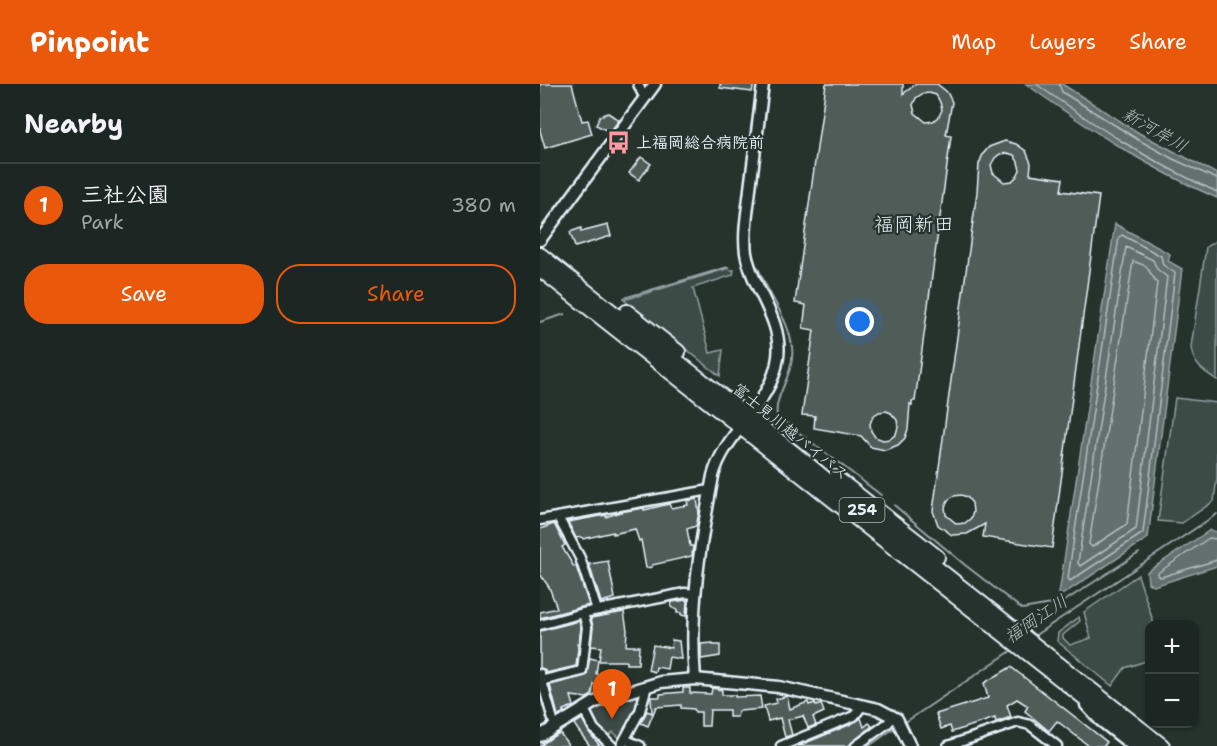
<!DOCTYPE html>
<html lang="en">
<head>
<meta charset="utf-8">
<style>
	body { margin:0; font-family:"Shantell Sans","Klee One",sans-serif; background:#29322f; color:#f1f3f6 }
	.controls { position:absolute; right:18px; bottom:18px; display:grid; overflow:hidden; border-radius:12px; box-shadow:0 2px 4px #0004 }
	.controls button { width:54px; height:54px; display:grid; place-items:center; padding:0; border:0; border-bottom:2px solid #3a4340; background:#1c2622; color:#f1f3f6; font:30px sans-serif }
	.you { position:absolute; left:320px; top:238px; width:21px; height:21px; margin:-15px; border:4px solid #fff; border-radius:50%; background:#1a73e8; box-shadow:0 0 0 9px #1a73e833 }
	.badge { display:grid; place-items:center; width:39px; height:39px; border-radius:50%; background:#ea580c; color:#fff; font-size:20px; font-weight:700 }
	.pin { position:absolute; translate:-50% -50px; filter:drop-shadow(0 2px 3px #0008) }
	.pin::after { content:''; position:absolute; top:32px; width:21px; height:18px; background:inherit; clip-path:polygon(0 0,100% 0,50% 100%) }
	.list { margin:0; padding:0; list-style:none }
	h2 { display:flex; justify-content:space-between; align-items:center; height:78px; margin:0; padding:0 24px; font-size:26px }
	h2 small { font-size:20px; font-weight:400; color:#a0a5a5 }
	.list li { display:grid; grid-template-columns:39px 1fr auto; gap:18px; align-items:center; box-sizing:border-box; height:84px; padding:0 24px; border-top:2px solid #3a4340 }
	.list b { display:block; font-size:22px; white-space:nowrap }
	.list p { margin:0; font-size:20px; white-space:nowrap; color:#a0a5a5 }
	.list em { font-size:20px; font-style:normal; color:#a0a5a5 }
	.actions { display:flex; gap:12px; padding:18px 24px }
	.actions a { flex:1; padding:14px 0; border:2px solid #ea580c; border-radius:24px; text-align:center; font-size:21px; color:#ea580c }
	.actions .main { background:#ea580c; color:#fff }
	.map { position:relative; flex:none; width:677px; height:662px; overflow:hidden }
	header { display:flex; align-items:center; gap:36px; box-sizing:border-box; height:84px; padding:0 30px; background:#ea580c; color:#fff }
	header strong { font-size:28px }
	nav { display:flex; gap:33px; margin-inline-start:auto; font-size:21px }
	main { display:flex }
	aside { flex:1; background:#1c2622 }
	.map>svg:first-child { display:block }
</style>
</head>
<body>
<header>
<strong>Pinpoint</strong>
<nav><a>Map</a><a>Layers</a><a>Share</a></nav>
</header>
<main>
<aside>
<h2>Nearby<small></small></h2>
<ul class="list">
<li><span class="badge">1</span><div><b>三社公園</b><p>Park</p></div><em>380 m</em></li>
</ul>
<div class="actions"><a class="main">Save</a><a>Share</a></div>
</aside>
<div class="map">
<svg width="677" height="662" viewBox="0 0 677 662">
	<rect width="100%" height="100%" fill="#26332d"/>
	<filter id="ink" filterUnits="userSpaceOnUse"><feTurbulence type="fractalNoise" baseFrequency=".0167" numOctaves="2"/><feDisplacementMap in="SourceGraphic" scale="12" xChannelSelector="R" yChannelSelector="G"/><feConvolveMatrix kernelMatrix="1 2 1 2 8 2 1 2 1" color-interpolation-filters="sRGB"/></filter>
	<g filter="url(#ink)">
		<g fill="#3e4b47" stroke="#939ea0" stroke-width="1.5">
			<path d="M677,156V296C663,287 653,281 651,263L666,163Z"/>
			<polygon points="189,184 190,186 194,186 193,191 153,204 170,269 183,266 180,292 84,216"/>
			<polygon points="635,314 677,319 677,393 674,417 642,439 618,437"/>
			<polygon points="598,491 614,540 610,540 609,576 585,584 572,602 517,557 518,549 539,533 540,537 523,551 523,554 530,561 551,554 544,528"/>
			<polygon points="99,610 101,613 81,655 73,648 66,654 56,645 48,629 52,626"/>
		</g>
		<g fill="#636f6d" stroke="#98a3a5" stroke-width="1.5">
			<path d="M486,0H522L599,49L677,90V114C608,84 547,44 486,0Z"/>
			<polygon points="575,140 630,170 628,177 642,185 608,454 522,511 519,510"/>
			<polygon points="670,446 677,448 677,482 614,502 608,499 607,488"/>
		</g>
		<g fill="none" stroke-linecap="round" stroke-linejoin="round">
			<g stroke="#b3bdc0" stroke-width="1.5">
				<path d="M496,0C554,41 612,79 677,108"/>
				<polyline points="519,0 522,8 597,55 633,75 677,95"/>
				<polygon points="582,151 621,172 623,181 635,189 603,449 530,497 528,494 579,153"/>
				<polygon points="586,163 613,176 617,185 627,193 596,445 540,482 538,479"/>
				<polygon points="593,177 606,182 617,199 587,440 552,463 549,460"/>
				<polyline points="677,455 669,454 619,488 617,491 621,493 677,476"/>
			</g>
			<g stroke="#98a3a5" stroke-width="2">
				<path d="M218,183C228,213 256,242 252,275C250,296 234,313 237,332L341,411"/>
				<polyline points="84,214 188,183"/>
				<polyline points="0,238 25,230"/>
				<polyline points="354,421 425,481 482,525 523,518 599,469"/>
				<polyline points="494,552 677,430"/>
				<polyline points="364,639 474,565"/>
				<polyline points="329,662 356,643"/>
			</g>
		</g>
		<g fill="#505c59" stroke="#e8f1f8" stroke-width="1.5" fill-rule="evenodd">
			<polygon points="0,0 32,0 42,37 48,36 52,50 5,64 0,47"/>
			<polygon points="180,0 214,0 212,8 180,4"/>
			<path d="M286,0H363V10L376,0H397L407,8L412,18L406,51L411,52L375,317H372V321L370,320L368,345L365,354L358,361L345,366L331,363L321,352L274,344L275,332L262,331L274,246L263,244L266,221L255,219ZM389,9L396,11L400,18L402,26L399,32L393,37L386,38L375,29L373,21L376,14L382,10ZM346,327L351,329L357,336L358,343L356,350L350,355L343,356L335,353L331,347L330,340L333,332L339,328Z"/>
			<polygon points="68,29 79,36 70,48 56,41 60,32"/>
			<path d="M465,57L476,60L486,67L491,79L490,90L523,95L521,107L559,112L512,464L443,453L445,440L427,450L412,451L398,441L393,427L437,108L439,80L443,70L449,63ZM467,69L474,71L478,78L480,86L477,92L472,97L464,98L453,89L451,81L455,74L460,70ZM421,411L427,413L432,419L433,428L431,434L425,439L417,440L406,431L405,423L408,416L414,412Z"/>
			<polygon points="101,73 111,80 99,96 89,89"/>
			<polygon points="68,141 71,152 35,163 30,148 41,144 41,148"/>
			<polygon points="157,415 159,429 156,442 147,445 150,462 153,462 152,472 112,481 112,483 106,484 101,456 99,457 95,445 73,450 73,448 43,455 42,453 36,454 28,438 66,431 66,433 80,428 104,424 104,426 129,420 131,424 148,421 147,417"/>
			<polygon points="14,440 25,461 22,463 34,483 36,482 49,521 0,534 0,528 17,524 9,503 0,490 0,445"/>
			<polygon points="68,477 75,514 61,518 49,480"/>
			<polygon points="147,516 146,532 141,531 141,529 137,529 137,526 131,523 132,518"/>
			<polygon points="84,528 87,546 86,562 99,562 98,580 86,580 86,577 59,577 61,563 51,562 53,543 51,534"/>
			<polygon points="39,537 41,544 39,560 37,559 38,564 36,582 6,589 4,585 0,584 0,547"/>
			<polygon points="132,556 139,557 141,575 129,573 127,585 116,583 115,588 108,586 113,561 131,564"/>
			<polygon points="173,559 173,561 180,561 180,572 161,575 161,560"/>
			<polygon points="50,574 58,576 56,590 79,594 78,603 54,600 52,611 47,614 31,612 34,622 23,626 24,628 18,632 10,601 46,592"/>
			<polygon points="471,583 567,658 564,662 549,662 517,637 509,647 485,627 488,622 477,615 467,621 471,633 456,638 455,634 412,648 410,642 401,645 396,630 448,614 444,599"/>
			<polygon points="143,604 150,604 150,609 171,610 172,604 182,606 182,611 195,611 195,613 220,612 222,625 199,627 197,633 189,633 189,626 170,626 169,642 161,642 161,628 155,628 154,625 141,624 141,621 116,623 108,642 101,639 107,627 112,629 111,613 120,613 120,610 143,608"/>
			<polygon points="247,612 250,625 268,618 269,621 275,619 276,622 281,620 284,628 273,633 276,641 268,644 263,632 248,636 252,651 245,653 240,634 228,637 224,622 237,619 236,615"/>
			<polygon points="321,634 324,643 329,639 332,642 308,662 258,662 309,641"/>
			<polygon points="42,635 49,648 60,662 50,662 38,646 34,640"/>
			<polygon points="20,649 29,662 0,662 14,652"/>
		</g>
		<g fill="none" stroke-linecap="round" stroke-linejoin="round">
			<defs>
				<g id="minor">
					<polyline points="98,0 102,9 106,12"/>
					<polyline points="18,433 40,474 57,526"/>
					<polyline points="0,436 170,406"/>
					<polyline points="0,541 43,529 145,509 156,510"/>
					<polyline points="0,590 15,643"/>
					<polyline points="0,597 42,587 47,543 43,529"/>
					<polyline points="44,625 54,645 72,662"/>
					<polyline points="86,656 100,662"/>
					<polyline points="81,662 100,627 107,602"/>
					<polyline points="241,662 314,632 319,626 321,621"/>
					<polyline points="316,662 348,639 353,632"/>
					<polyline points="408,662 478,638 490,641 517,662"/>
				</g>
				<g id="tertiary">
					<polyline points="0,156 115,0"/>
					<path d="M155,595C149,527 160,459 173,392C185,347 232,321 238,273C243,235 212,205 206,169C203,148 208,126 210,105C214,70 219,35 223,0"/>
					<polyline points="0,652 55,618 121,598 155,595 239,603 338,625 357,635 370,662"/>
				</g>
				<polyline id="secondary" points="546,621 560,636 593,662"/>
				<g id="trunk">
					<path d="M0,171L116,263L129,271C188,318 248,362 304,411L622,662"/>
					<polyline points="0,185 606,662"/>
					<polyline points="87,228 138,268"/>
					<polyline points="296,394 397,473"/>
				</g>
			</defs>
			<use href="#minor" stroke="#e8f1f8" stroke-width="13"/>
			<use href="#tertiary" stroke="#e8f1f8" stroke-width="15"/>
			<use href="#secondary" stroke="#e8f1f8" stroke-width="15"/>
			<use href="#trunk" stroke="#e8f1f8" stroke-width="18"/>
			<use href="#minor" stroke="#26332d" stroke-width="8"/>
			<use href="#tertiary" stroke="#26332d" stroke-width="10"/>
			<use href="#secondary" stroke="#26332d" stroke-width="10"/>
			<use href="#trunk" stroke="#26332d" stroke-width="14"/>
		</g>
	</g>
	<defs>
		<symbol id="bus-bare" viewBox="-9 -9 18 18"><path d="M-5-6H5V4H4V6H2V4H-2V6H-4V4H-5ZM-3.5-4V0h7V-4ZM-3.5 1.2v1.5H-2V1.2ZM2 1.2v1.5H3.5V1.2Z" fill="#ff9aa2" stroke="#26332d" stroke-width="2.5" paint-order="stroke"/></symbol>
	</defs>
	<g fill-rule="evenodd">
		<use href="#bus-bare" x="62" y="42" width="33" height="33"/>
	</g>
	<g text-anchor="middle" stroke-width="4.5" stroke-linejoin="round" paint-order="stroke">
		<rect fill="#26332d" stroke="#aeb8bb" stroke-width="1.5" x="299.5" y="414" width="45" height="24" rx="4.5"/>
		<g font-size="15" font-weight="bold" fill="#e8f1f8">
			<text x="322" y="431">254</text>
		</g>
		<g font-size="16" font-weight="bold" fill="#e8f1f8" stroke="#26332d" text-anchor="start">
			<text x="96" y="64">上福岡総合病院前</text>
		</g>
		<g font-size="16" fill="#e8f1f8" stroke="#26332d">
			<text transform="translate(251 347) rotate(39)" y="6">富士見川越バイパス</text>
		</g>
		<g font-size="18" font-style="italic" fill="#b3bdc0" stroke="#26332d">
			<text transform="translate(615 46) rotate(30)" y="6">新河岸川</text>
			<text transform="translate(496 535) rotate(-34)" y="6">福岡江川</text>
		</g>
		<g font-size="20" fill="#e8f1f8" stroke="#26332d">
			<text x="374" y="147">福岡新田</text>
		</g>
	</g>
</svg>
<div class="controls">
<button>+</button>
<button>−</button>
</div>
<div class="you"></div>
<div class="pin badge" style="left:72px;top:635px">1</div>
</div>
</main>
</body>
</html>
